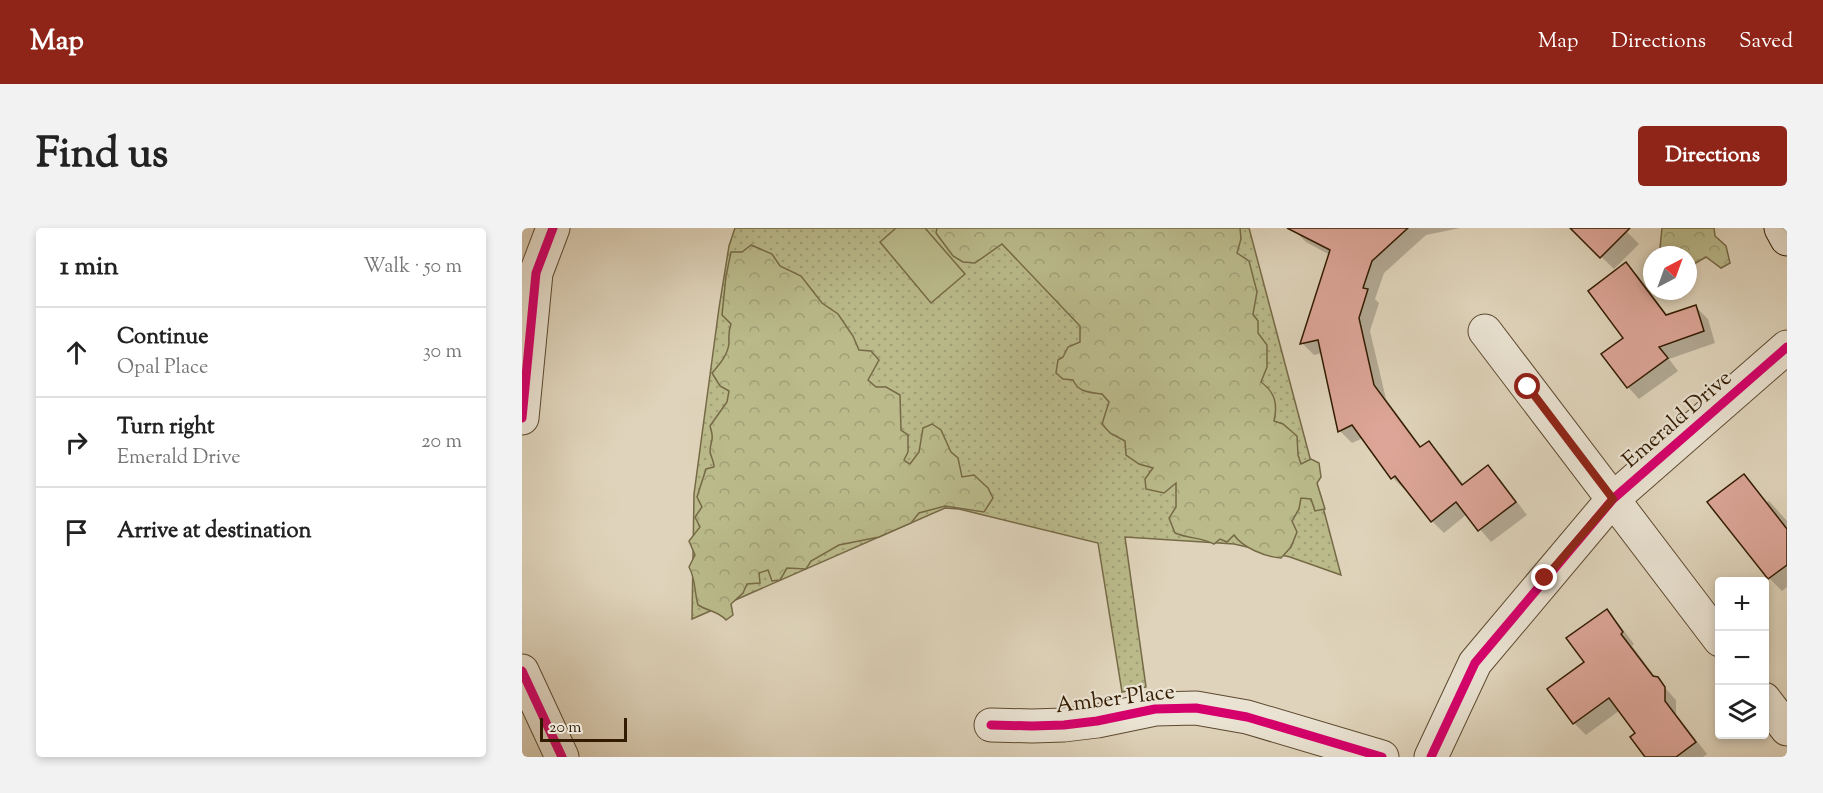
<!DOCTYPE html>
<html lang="en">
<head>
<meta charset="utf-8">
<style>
	body { margin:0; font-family:"Sorts Mill Goudy",serif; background:#f2f2f2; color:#222 }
	.controls { position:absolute; right:18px; bottom:18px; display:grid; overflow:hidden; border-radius:6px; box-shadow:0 3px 9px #0003 }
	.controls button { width:54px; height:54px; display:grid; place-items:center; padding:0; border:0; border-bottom:2px solid #e0e0e0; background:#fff; color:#222; font:30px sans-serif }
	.compass { position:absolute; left:1121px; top:18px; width:54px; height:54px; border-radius:50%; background:#fff; box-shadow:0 3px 9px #0003; rotate:41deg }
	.scale { position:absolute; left:18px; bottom:15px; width:87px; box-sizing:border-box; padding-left:6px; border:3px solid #321b00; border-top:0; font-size:16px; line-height:21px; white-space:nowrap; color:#321b00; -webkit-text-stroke:4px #eae3d3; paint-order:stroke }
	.stop { position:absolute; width:18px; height:18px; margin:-14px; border:4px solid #8f2418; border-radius:50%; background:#fff }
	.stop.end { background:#8f2418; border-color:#fff; box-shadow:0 2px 6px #0008 }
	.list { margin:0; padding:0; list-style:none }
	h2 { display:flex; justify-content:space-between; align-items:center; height:78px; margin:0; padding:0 24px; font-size:26px }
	h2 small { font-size:20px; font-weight:400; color:#767676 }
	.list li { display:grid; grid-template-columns:39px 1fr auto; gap:18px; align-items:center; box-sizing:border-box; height:90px; padding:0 24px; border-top:2px solid #e0e0e0 }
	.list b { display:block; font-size:22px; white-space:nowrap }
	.list p { margin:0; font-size:20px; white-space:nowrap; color:#767676 }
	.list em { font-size:20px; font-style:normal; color:#767676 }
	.icon { flex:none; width:33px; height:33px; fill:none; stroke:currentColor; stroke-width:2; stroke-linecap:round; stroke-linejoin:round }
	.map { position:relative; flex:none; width:1265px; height:529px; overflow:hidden; border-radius:6px }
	header { display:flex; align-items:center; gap:36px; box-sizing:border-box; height:84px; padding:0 30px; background:#8f2418; color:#fff }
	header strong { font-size:28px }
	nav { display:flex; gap:33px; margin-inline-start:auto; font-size:21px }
	.intro { display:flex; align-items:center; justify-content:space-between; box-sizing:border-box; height:144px; padding:0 36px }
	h1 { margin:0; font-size:42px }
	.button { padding:15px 27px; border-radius:6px; background:#8f2418; color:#fff; font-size:21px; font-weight:700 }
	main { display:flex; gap:36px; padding:0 36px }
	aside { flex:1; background:#fff; border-radius:6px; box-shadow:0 3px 9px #0003 }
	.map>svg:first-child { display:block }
</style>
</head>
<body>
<header>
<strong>Map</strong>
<nav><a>Map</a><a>Directions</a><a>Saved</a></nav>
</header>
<div class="intro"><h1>Find us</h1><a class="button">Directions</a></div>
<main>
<aside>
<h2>1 min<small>Walk · 50 m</small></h2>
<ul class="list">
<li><svg class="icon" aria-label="ahead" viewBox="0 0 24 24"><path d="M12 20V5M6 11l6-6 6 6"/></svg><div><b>Continue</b><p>Opal Place</p></div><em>30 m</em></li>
<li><svg class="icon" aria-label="right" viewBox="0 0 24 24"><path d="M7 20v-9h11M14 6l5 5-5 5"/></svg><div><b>Turn right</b><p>Emerald Drive</p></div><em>20 m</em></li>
<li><svg class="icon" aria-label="arrive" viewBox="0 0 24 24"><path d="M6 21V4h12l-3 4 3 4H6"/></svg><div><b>Arrive at destination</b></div></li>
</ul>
</aside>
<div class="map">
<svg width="1265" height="529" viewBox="0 0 1265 529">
	<defs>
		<pattern id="green-dots" width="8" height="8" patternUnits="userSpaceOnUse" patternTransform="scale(1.5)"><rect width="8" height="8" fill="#baba8b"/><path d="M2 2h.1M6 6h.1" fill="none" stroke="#a09f76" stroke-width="1.8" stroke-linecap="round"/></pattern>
		<pattern id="forest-crowns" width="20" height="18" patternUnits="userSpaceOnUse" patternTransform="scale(1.5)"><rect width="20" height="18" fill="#baba8b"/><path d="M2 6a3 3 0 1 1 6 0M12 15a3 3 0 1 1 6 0" fill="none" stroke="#a09f76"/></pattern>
	</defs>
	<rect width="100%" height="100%" fill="#dfd4bb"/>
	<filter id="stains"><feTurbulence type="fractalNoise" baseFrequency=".00333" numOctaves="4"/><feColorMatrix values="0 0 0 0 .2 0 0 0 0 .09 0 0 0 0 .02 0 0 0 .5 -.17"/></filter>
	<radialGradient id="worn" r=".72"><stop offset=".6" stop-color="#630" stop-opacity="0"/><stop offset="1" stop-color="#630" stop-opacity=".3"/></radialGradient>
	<polygon fill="url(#green-dots)" stroke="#766a46" stroke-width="1.5" points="213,0 727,0 819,347 768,329 712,316 603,309 624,459 600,464 576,315 437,281 423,280 170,391 172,266 197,80 207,18"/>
	<g fill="url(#forest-crowns)" stroke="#766a46" stroke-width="1.5">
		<path d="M415,0H718L719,11L715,25L727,33L735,64L731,86L736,93V105L745,117V139L739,154C753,164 756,176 752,193L761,196L775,208L776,227L779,236L789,231L797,235L799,249L795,255L803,281L793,283L789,271L779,270L777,281L770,293L775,304L769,319L759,330C744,329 721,320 712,307L705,314L698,311L692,316C679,309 667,311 653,305L647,290L654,279V255L642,265L624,261L623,251L631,240L617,236L604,227L603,213L588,205L580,196L587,174L580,166C567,164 557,165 551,152L541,151L534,145L536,132L541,129L546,119L558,114V98L480,16L453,35L441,34L431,28L414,5Z"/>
		<polygon points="1140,0 1192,0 1193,8 1204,18 1208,35 1199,40 1184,29 1172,36 1171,48 1166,52 1166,27 1143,27 1138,20"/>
		<path d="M229,17L250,26L258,38L279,48L300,75L316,86L331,108L337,122L349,123L357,132L346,152L354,159H364L378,167L379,202L386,207V224L382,232L388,236L397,224L401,200L410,196L419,202L429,224L436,230L440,249L452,247L466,260L471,270L462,284L423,278L397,285L389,295L357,309L317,317L289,333L284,341L265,340L258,352L250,353L246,342L237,345L238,355L225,356L221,365L209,376L211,387L204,392C195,382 187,384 176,377C172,363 174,352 167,339L173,327L167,313L178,299L173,289L180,279L175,269L184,241L192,239C192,233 189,229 188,224C188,212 193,214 188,198L205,174L207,163L198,158L190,145C197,137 206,127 207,115C207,107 206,104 209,96L200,87L204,48L209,24H220Z"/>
	</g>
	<polygon fill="#baba8b" stroke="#766a46" stroke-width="1.5" points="374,0 403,0 443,46 409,75 358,14"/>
	<g fill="#0003">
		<polygon points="773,0 938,0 904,7 862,45 853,71 857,75 848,103 864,171 900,220 907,215 919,227 942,257 966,239 978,251 1005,287 969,314 945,286 922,305 910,293 884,260 883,262 871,250 841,210 830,215 818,203 801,125 792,127 780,115 808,27 784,14 772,2"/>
		<polygon points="1050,0 1101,0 1117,16 1092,41"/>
		<polygon points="1104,36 1116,48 1146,88 1174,79 1186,91 1193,115 1147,131 1156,143 1117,171 1106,159 1103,110"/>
		<polygon points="1221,248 1245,274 1247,273 1265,293 1265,359 1260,363 1247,350 1187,274"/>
		<polygon points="1084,383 1096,395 1112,416 1110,418 1134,450 1154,472 1154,486 1185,526 1181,529 1125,529 1115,505 1098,482 1064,507 1052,495 1064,435"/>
	</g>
	<g fill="#dca597" stroke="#321b00" stroke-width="1.5">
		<polygon points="765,0 886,0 850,33 841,60 846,61 837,90 852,157 898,219 907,213 940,257 966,237 994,274 956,303 934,274 909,294 873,248 869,251 830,197 816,204 796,112 778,116 808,22"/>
		<polygon points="1048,0 1108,0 1078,30"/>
		<polygon points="1104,34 1144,87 1174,77 1182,103 1137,119 1146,130 1105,160 1079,126 1101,110 1066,63"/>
		<polygon points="1222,246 1265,301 1265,337 1246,351 1185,274"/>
		<polygon points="1085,381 1101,404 1099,406 1131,448 1136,449 1143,459 1143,473 1174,514 1154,529 1123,529 1108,509 1113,505 1087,470 1051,496 1025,461 1062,434 1044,410"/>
	</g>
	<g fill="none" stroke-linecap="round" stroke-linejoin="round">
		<defs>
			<g id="minor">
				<polyline points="963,103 1198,412"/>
				<polyline points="0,190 14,45 31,0"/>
				<polyline points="0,443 40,529"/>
				<polyline points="1242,471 1265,501"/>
				<polyline points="469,497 510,498 542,497 575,493 633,481 674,480 725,489 860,529"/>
				<polyline points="909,529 953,435 1091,271 1265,119"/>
			</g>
			<polyline id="secondary" points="1259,0 1265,11"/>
		</defs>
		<use href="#minor" stroke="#5d492f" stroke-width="35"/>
		<use href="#secondary" stroke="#321b00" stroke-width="35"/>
		<use href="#minor" stroke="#eae3d3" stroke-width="33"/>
		<use href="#secondary" stroke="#eae3d3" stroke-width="33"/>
		<defs>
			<g id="cycleway">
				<polyline points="0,190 14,45 31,0"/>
				<polyline points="0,443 40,529"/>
				<polyline points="469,497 510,498 542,497 575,493 633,481 674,480 725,489 860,529"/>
				<polyline points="909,529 953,435 1091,271 1265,119"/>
			</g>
		</defs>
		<use href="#cycleway" stroke="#eae3d3" stroke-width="13"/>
		<use href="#cycleway" stroke="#d6006c" stroke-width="9"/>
	</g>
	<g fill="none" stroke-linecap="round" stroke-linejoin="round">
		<polyline stroke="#8f2418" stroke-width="8" points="1006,159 1091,271 1023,350"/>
	</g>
	<g text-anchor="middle" stroke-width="4.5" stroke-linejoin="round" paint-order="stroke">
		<g font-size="22" fill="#321b00" stroke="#eae3d3">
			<text transform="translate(1154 190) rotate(-41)" y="8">Emerald Drive</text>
			<text transform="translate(593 469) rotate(-7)" y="8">Amber Place</text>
		</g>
	</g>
	<rect width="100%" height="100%" filter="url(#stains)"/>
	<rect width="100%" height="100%" fill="url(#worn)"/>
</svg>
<div class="controls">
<button>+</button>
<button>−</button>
<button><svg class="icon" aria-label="layers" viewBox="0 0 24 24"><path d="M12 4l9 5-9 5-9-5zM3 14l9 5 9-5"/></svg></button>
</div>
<svg class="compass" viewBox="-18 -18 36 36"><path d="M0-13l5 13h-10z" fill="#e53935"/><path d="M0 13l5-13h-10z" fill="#767676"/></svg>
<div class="scale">20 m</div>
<div class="stop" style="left:1006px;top:159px"></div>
<div class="stop end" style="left:1023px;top:350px"></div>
</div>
</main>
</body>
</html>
